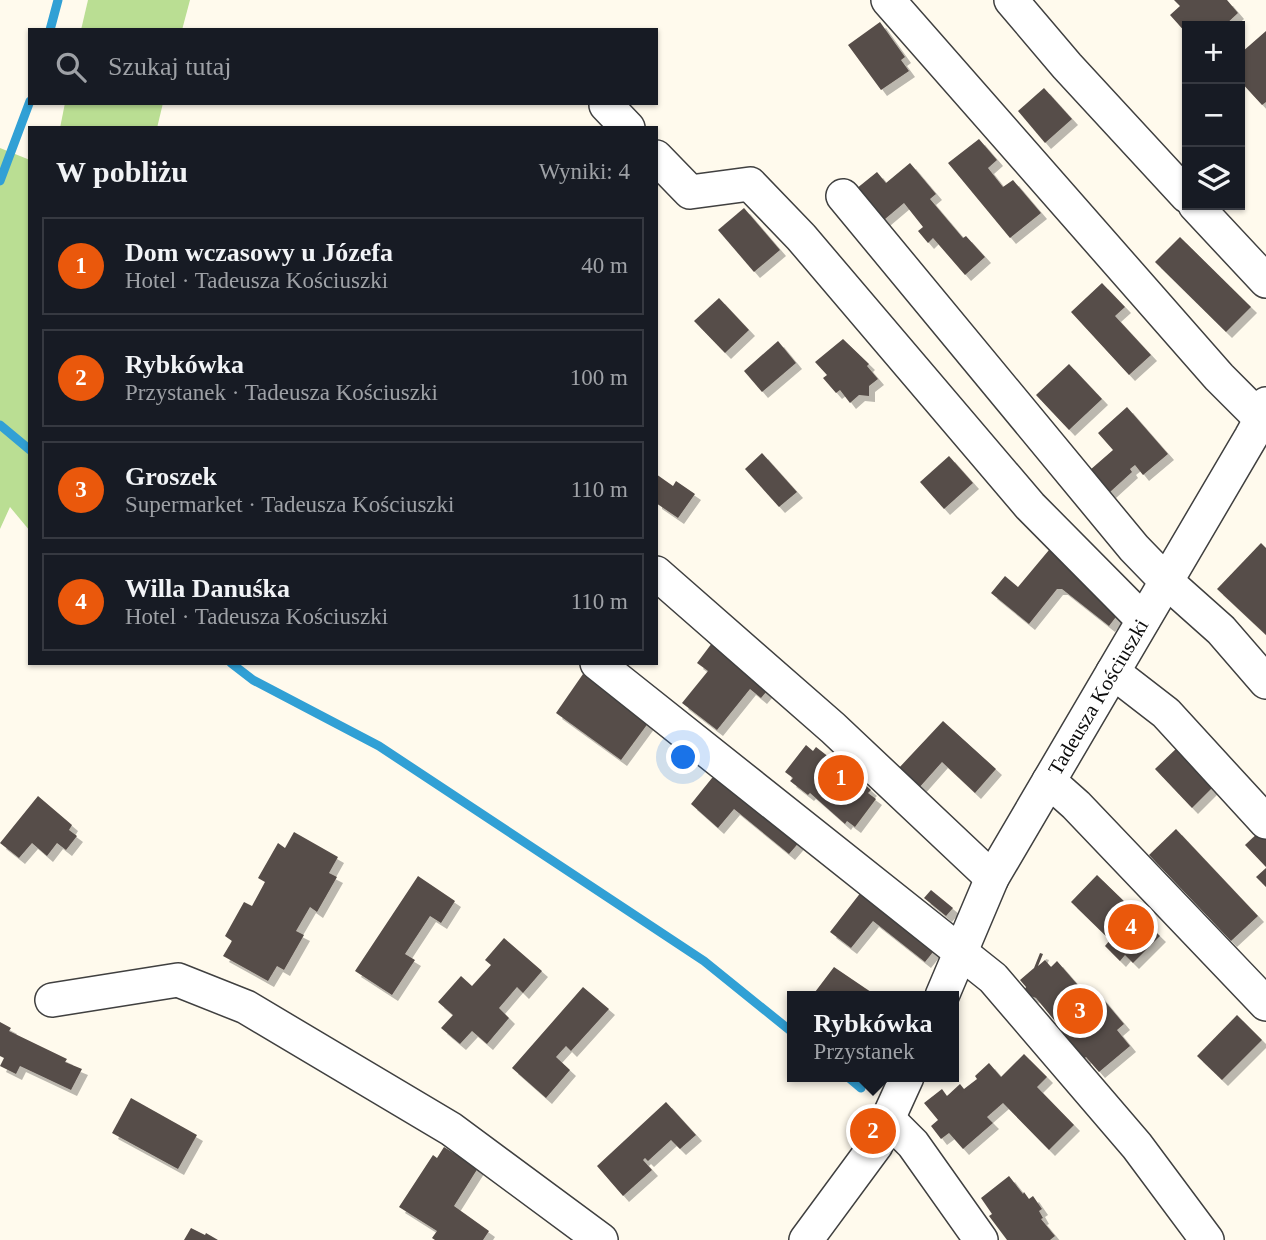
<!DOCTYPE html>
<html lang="pl">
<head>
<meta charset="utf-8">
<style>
	body { margin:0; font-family:"Times New Roman",serif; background:#242831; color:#f1f3f6 }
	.controls { position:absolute; right:21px; top:21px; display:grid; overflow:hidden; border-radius:0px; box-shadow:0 2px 5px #0004 }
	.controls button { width:63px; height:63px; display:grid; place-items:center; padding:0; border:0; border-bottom:2px solid #363941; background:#171b24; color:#f1f3f6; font:35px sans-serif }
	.you { position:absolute; left:684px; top:758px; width:24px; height:24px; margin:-18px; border:5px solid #fff; border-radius:50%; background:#1a73e8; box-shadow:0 0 0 10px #1a73e833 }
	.badge { display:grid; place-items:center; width:46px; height:46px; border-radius:50%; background:#ea580c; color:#fff; font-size:23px; font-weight:700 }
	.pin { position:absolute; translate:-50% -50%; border:4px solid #fff; box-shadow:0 2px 7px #0006 }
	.popup { position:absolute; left:787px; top:991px; width:172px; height:91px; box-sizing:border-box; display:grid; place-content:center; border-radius:0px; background:#171b24; filter:drop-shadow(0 2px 5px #0005); font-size:23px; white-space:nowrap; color:#9ea1a6 }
	.popup b { font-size:26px; color:#f1f3f6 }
	.popup::after { content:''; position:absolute; left:50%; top:100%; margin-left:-14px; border:14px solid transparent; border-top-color:#171b24 }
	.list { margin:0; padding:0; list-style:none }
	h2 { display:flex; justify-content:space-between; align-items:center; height:91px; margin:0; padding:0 28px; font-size:30px }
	h2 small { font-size:23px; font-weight:400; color:#9ea1a6 }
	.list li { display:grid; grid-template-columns:46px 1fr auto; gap:21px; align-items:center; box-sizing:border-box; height:98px; margin:0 14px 14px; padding:0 14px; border:2px solid #363941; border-radius:0px }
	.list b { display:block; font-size:26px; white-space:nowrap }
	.list p { margin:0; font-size:23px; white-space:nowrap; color:#9ea1a6 }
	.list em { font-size:23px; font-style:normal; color:#9ea1a6 }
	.icon { flex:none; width:38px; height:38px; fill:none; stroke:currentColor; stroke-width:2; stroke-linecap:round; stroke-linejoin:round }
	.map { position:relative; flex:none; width:1266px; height:1240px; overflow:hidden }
	.search { position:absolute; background:#171b24; box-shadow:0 2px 5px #0004; left:28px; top:28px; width:630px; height:77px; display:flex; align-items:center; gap:18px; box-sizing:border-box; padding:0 24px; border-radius:0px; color:#9ea1a6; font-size:26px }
	.panel { position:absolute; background:#171b24; box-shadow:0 2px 5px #0004; left:28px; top:126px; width:630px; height:539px; border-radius:0px }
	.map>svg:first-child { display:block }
</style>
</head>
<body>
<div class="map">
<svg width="1266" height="1240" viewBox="0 0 1266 1240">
	<defs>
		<filter id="shadow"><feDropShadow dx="6" dy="6" stdDeviation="0" flood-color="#0004"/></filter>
	</defs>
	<rect width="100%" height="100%" fill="#fffaed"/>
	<g fill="#bade93">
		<polygon points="88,0 190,0 182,30 81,30"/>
		<polygon points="65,103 163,103 157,128 60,128"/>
		<polygon points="0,148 30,160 30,531 10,507 0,529"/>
	</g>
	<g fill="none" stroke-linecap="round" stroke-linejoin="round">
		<g stroke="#31a0d5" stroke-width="9">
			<polyline points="50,30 58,0"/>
			<polyline points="0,181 30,101"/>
			<polyline points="0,425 30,450"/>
			<polyline points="231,663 253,680 379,746 704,961 792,1032"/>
			<polyline points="848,1077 861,1088"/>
		</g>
	</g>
	<g fill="#574d49" filter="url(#shadow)">
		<polygon points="1174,0 1227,0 1238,13 1224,26 1187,26 1187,34 1170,15 1180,6"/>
		<polygon points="880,22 905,57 901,60 909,71 881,90 848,45"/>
		<polygon points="1266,31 1266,102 1262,105 1240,81 1240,49 1242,52"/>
		<polygon points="1044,88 1072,119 1045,143 1018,111"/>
		<polygon points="979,139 997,160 988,168 1003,187 1013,180 1041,213 1010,238 948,163"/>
		<polygon points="910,163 936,194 930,199 963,238 966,236 985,257 965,275 933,238 928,243 918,231 923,227 904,203 878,225 851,193 877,172 886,183"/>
		<polygon points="744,208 780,250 754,272 718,230"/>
		<polygon points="1180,237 1251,307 1226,332 1155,262"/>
		<polygon points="1102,283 1125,307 1115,316 1151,355 1129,375 1071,312"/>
		<polygon points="719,298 749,330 725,353 694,321"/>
		<polygon points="843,339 869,364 867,366 878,379 869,386 869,396 859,395 850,403 840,390 836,393 823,378 827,375 815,362"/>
		<polygon points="778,341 796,363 762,392 744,371"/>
		<polygon points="1069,364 1102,399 1069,430 1036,395"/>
		<polygon points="1127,407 1168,454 1143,475 1135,465 1130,469 1132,472 1110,492 1090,470 1113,450 1098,433"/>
		<polygon points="762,453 797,492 779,507 745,469"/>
		<polygon points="949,456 973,483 944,509 920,482"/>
		<polygon points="656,474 673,486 676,481 695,494 678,518 656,503"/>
		<polygon points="1261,543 1266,548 1266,635 1217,589"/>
		<polygon points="1049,550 1122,609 1109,626 1062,589 1057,589 1029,624 991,593 1005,576 1018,587"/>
		<polygon points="715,639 772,685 761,698 750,689 717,730 682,703 708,671 697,663"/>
		<polygon points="583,674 649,722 621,760 556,713"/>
		<polygon points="943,721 996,769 975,793 942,762 918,789 897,770"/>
		<polygon points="806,745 813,751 816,747 834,761 840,754 846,759 842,764 871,790 868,793 876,799 855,827 847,821 845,824 810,793 808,795 790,781 793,778 785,772"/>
		<polygon points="1180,745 1217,783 1192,808 1155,769"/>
		<polygon points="712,778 727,778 802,839 789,854 734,809 718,828 691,804"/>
		<polygon points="38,796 72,825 69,830 77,836 66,850 57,843 47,856 32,843 19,858 0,843"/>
		<polygon points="1176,829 1258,916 1231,941 1149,855"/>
		<polygon points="1261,830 1266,835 1266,867 1245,845"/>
		<polygon points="294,832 338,857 329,873 337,877 317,912 310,907 296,931 304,935 284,970 277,966 268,981 223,956 232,941 225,936 244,902 252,906 265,882 258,878 278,843 285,848"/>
		<polygon points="1266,868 1266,887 1256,877"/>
		<polygon points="1097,875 1160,936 1133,963 1125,955 1120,961 1105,946 1110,940 1071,902"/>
		<polygon points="418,876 455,901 441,923 430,916 405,954 415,960 392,995 355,971"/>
		<polygon points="865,887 937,947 925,962 873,921 851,948 830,932"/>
		<polygon points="931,890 953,908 946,916 924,898"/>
		<polygon points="504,938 542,971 523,993 517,987 499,1008 509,1018 487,1044 472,1031 460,1044 441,1028 453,1015 438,1002 461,976 472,986 491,965 485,960"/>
		<polygon points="1040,953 1043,954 1038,966 1045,960 1051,967 1057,961 1090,999 1098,993 1124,1024 1117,1030 1130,1046 1099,1072 1086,1057 1079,1063 1052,1032 1059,1026 1036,998 1023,993 1026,987 1020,980 1034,968"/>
		<polygon points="834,967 865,988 877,996 812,996"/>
		<polygon points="583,987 609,1009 571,1051 566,1046 556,1057 570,1070 546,1098 512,1068"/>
		<polygon points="1237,1015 1262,1040 1222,1080 1197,1056"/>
		<polygon points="0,1022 11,1028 9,1031 67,1059 65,1062 82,1069 71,1090 20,1066 16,1074 0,1066 4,1058 0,1056"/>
		<polygon points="1024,1054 1047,1077 1037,1087 1074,1125 1049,1150 1003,1103 987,1117 993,1123 963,1149 949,1133 941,1139 931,1126 938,1120 924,1103 942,1089 947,1096 960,1084 964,1089 977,1079 975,1076 989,1063 1001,1077"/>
		<polygon points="131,1098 197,1135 178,1169 112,1133"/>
		<polygon points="666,1102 696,1135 680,1149 671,1140 648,1161 645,1158 643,1160 652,1170 623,1196 597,1166"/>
		<polygon points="444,1147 478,1168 454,1206 489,1231 483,1240 435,1240 432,1238 437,1231 399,1207 433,1155 437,1158"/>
		<polygon points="1009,1176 1023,1194 1024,1192 1029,1199 1033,1196 1042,1209 1039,1211 1043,1218 1041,1219 1055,1236 1050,1240 1007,1240 989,1216 992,1214 981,1198"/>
		<polygon points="191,1228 205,1235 206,1233 218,1240 184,1240"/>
	</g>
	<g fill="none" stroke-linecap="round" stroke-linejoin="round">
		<defs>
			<g id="minor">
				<polyline points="888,0 1219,377 1261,419"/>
				<polyline points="1011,0 1067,66 1187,196"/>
				<polyline points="606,105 628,128"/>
				<polyline points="656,157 690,192 750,184 801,237 1030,506 1143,620"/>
				<polyline points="843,196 1134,548 1166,581 1221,630 1266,682"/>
				<polyline points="1195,205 1266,281"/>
				<polyline points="656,573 833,728 992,878"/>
				<polyline points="597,663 993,978 1137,1146 1207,1240"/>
				<polyline points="1113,672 1166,713 1266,822"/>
				<polyline points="1049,781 1076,805 1266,1004"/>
				<path id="s1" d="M942,996L992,878L1251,437L1261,419L1266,404"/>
				<polyline points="52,1000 178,980 246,1007 451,1129 601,1240"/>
				<polyline points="888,1119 913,1144 981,1240"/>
				<polyline points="806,1240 876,1145 907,1077"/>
			</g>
		</defs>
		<use href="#minor" stroke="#404040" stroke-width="36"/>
		<use href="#minor" stroke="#fff" stroke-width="33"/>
	</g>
	<g text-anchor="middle" stroke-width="7" stroke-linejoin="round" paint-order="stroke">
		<g font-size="21" fill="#0d0d0d" stroke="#fff">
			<text dy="7" stroke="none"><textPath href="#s1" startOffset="338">Tadeusza Kościuszki</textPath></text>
		</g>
	</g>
</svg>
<div class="controls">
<button>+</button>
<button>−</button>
<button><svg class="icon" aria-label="layers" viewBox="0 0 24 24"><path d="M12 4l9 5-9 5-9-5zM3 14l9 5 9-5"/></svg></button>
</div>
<div class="you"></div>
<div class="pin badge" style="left:841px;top:778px">1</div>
<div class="pin badge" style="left:873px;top:1131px">2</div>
<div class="popup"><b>Rybkówka</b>Przystanek</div>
<div class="pin badge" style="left:1080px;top:1011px">3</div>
<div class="pin badge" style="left:1131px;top:927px">4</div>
<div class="search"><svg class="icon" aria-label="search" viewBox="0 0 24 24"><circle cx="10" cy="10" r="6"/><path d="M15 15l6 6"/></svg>Szukaj tutaj</div>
<section class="panel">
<h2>W pobliżu<small>Wyniki: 4</small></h2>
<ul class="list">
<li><span class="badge">1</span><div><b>Dom wczasowy u Józefa</b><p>Hotel · Tadeusza Kościuszki</p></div><em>40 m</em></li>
<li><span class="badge">2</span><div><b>Rybkówka</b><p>Przystanek · Tadeusza Kościuszki</p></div><em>100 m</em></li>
<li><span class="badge">3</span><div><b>Groszek</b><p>Supermarket · Tadeusza Kościuszki</p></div><em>110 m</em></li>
<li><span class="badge">4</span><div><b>Willa Danuśka</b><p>Hotel · Tadeusza Kościuszki</p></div><em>110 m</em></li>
</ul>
</section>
</div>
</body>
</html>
